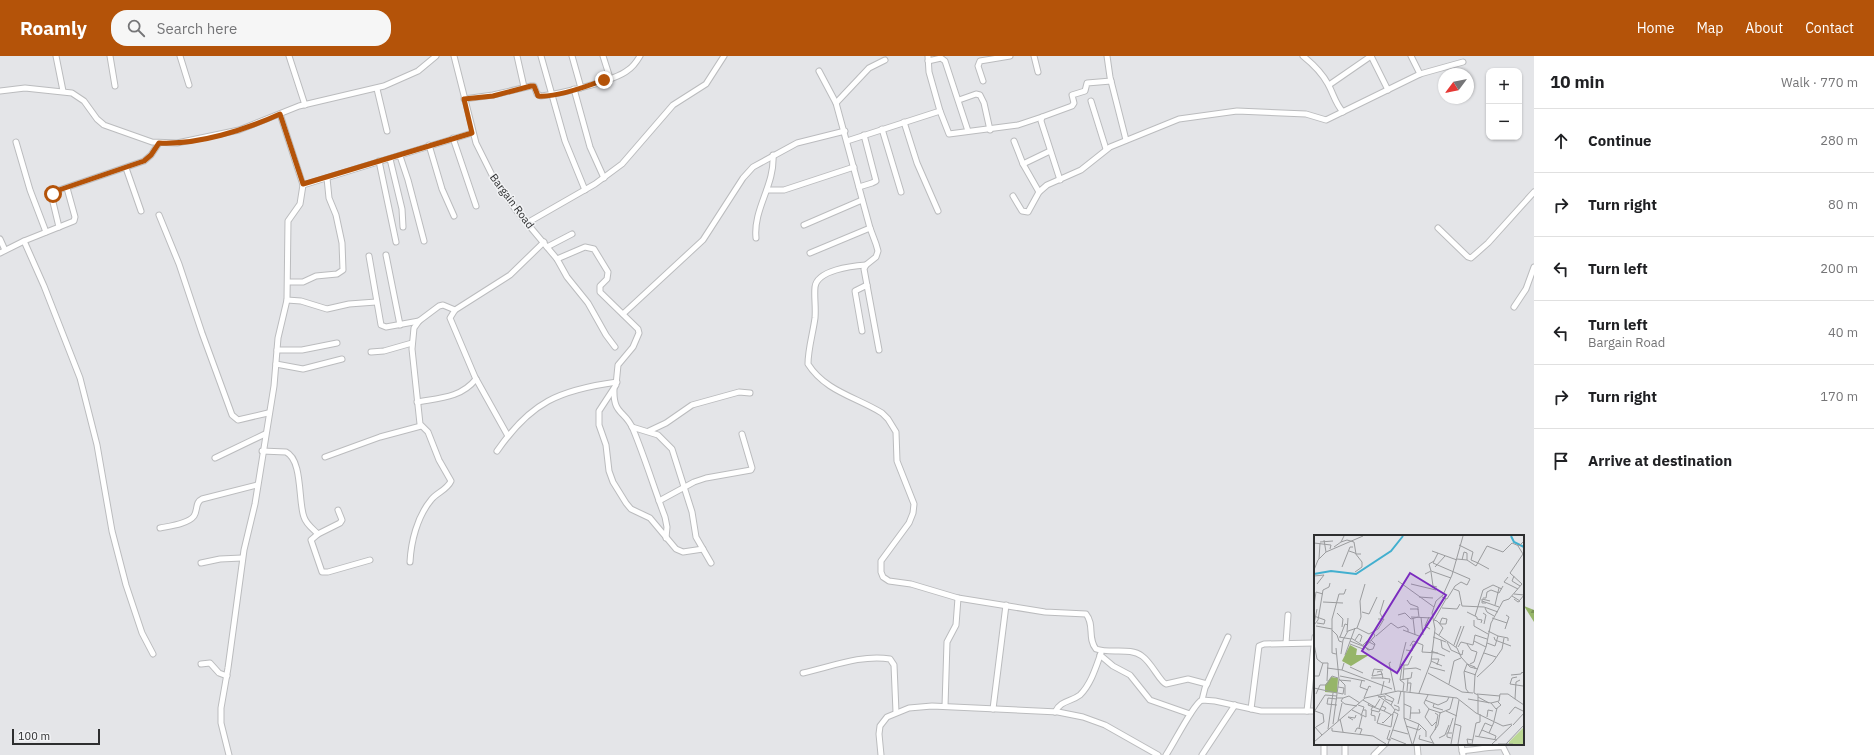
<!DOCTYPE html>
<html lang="en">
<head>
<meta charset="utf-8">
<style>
	body { margin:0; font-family:"IBM Plex Sans",sans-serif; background:#f6f6f6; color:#202124 }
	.controls { position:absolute; right:12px; top:12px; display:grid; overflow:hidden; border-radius:8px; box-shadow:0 1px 3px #0004 }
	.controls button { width:36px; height:36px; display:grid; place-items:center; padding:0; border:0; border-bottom:1px solid #e0e0e0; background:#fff; color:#202124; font:20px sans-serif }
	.compass { position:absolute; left:1438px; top:12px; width:36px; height:36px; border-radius:50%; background:#fff; box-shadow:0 1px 3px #0004; rotate:238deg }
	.scale { position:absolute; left:12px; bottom:10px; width:88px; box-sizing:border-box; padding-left:4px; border:2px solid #2d2e2f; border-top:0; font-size:11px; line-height:14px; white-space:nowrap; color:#2d2e2f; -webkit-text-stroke:3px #f2f3f5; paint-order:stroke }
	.stop { position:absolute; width:12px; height:12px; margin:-9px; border:3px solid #b45309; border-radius:50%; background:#fff }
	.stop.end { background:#b45309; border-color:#fff; box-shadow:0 1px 4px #0008 }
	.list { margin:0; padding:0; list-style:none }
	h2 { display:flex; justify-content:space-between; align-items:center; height:52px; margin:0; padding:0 16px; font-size:17px }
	h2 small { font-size:13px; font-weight:400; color:#757577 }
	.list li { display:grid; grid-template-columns:26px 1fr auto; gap:12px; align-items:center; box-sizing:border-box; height:64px; padding:0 16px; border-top:1px solid #e0e0e0 }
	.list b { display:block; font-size:15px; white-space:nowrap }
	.list p { margin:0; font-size:13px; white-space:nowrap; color:#757577 }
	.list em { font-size:13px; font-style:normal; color:#757577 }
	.icon { flex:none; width:22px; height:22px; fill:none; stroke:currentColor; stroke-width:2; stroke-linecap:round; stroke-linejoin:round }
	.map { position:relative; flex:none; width:1534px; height:699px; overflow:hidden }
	header { display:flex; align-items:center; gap:24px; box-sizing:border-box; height:56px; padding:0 20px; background:#b45309; color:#fff }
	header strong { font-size:19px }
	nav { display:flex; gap:22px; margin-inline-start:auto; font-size:14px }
	.search { width:280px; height:36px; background:#f6f6f6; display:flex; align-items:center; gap:10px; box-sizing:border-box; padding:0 14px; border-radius:16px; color:#757577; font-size:15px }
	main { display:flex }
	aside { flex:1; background:#fff }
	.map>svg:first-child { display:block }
</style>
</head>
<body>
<header>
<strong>Roamly</strong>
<div class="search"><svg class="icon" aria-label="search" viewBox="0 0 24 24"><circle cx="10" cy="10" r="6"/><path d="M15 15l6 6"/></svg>Search here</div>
<nav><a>Home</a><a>Map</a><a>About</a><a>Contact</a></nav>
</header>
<main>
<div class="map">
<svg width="1534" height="699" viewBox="0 0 1534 699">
	<defs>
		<pattern id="forest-firs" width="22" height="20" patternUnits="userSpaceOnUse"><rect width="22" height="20" fill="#96b569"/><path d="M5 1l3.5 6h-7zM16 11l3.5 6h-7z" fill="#7b9457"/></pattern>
	</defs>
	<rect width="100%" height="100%" fill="#e4e5e8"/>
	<polygon fill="url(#forest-firs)" points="1524,550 1534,554 1534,566"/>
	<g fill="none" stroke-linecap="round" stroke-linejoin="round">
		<defs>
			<g id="street">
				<polyline points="56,0 63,35"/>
				<polyline points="110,0 115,30"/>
				<polyline points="180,0 189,29"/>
				<polyline points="289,0 305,49"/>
				<polyline points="454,0 476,87 493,121 516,154 557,203 567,221 588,247 606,279 615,291"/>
				<polyline points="517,0 524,31"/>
				<polyline points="541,0 565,85 585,134"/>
				<polyline points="572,0 581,32"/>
				<polyline points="603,0 610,22"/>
				<polyline points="928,0 929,16 940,55 949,78 1018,69 1042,61"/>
				<polyline points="1034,0 1038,16"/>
				<polyline points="1107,0 1110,21 1126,84"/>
				<path d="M1303,0C1313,8 1322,17 1328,28C1334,39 1335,47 1343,56"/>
				<polyline points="1371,0 1388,34"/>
				<polyline points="1411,0 1420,18"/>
				<polyline points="928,5 941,2 945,5 968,75"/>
				<polyline points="819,15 836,47 870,172 876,188 878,195 876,201 866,209 864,213 879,294"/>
				<polyline points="983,25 978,10 980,5 1010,0"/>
				<polyline points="1329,29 1371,0"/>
				<polyline points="377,33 387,75"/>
				<polyline points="574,33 590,91 604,122"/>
				<polyline points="0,35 25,32 72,37 84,45 97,63 104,69 152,86 177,87 239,74 299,50 384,30 418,15 436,0"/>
				<path d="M464,43L493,39L531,30H534L537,38L541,40C559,38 615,25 628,14C633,11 637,5 640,0"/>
				<polyline points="959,44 976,38 980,39 984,47 990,74"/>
				<polyline points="1091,45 1106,93"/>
				<polyline points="836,47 869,12 885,4"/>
				<polyline points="904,66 917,107 938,155"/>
				<polyline points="882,73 901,136"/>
				<polyline points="453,82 476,150"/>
				<polyline points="847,85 940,55"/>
				<polyline points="1014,85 1023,108 1039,136"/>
				<polyline points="16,86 30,134 46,176"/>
				<polyline points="429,89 442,133 454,160"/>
				<polyline points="400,100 408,124 424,185"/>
				<polyline points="390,103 402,153 403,171"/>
				<polyline points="379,105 396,186"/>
				<polyline points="1023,108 1050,95"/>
				<polyline points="126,112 141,155"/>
				<polyline points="1060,124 1041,65 1042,61 1072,50 1074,47 1072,39 1085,35 1087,27 1111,25"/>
				<polyline points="303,129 472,77"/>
				<polyline points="859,131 872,127 876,125 864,79"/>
				<polyline points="767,134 784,134 854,111"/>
				<polyline points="1013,140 1022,155 1028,156 1039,136 1047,129 1081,114 1110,91 1179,63 1237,55 1306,58 1326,64 1420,18 1463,6"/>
				<polyline points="159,159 179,208 202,277 232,359 238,364 268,357"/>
				<polyline points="527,167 595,128 622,108 673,49 706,28 724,0"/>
				<polyline points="804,169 862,144"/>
				<polyline points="59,171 52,142 53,138 56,135 144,105 151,99 159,87"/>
				<polyline points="1438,172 1468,201 1471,202 1488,187 1534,136"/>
				<path d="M756,182C753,153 775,129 773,99"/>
				<polyline points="0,183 5,194"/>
				<polyline points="24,185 44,230 80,322 97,389 112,475 126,529 142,577 153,598"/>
				<polyline points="547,191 572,178"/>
				<polyline points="0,197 24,185 74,165 75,161 67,132"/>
				<polyline points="810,197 870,172"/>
				<polyline points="386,199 400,269"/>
				<polyline points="369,200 381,269 386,271 419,265"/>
				<polyline points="557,203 585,191 594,193 608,216 607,223 600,230 600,236 638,273 639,277 633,291 618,309 616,329 599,355 599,369 606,389 609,415 613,426 626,447 631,453 650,462 676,493 683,496 703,493"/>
				<path d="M866,209C852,210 817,214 815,231C814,241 816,251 815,262C813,277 808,293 808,308C825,335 856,341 882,357L888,363L896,376L897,405L914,448L913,457L909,467L881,505V516L883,521L889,525L911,528L958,542L1045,556L1086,558C1095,569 1087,582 1096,593C1111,598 1130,591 1142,600C1152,607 1160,626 1166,628L1188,623L1207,628"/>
				<polyline points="288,226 303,226 316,220 337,218 343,214 342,187 336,159 329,142 327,122"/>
				<polyline points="287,244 301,245 327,253 349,248 376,246"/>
				<polyline points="1514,251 1526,233 1534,211"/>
				<polyline points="623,258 703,184 743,122 753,111 797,87 845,75"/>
				<polyline points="862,275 855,235 867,229"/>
				<polyline points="277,294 302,294 337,287"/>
				<polyline points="371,296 384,295 412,287"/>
				<polyline points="276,308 303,313 342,303"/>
				<path d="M614,333C613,359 625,354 633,373C645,402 654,432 665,461L667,471L666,482"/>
				<path d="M417,346C439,342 461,342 476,323"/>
				<polyline points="632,371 658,379 672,393 692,456 696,481 711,507"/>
				<polyline points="649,375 666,367 692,349 739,336 750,337"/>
				<polyline points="508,380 475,321 450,262 455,254 510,219 544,186"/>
				<path d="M262,395L286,396C303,404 298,446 304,461C306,468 313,473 318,478L311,484L322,516H328L370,504"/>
				<path d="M497,395C531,346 559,334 617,326"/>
				<polyline points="325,401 380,381 421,370"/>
				<polyline points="215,402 265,378"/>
				<polyline points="659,445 694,426 706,422 751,414 752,412 742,378"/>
				<path d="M160,472C170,470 188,468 194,460C198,454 195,446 202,443L257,429"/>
				<polyline points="318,478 340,467 342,464 338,454"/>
				<path d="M410,506C411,486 417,461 431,444C436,437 447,434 451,425L439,404L428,376L420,368L412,293L414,272L419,265L439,250L443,249L455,254"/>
				<polyline points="201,507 220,503 242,502"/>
				<polyline points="1286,587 1288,559"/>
				<polyline points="1100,599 1113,610 1130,619 1150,644 1190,658"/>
				<polyline points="201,608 210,607 219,617 227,620"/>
				<path d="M803,617C830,611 862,598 890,603L894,609L896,656"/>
				<polyline points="1202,644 1205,632 1228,581"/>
				<polyline points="945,650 947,586 956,569 958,542"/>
				<polyline points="993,653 1006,549"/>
				<polyline points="1251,653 1259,590 1264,588 1314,587"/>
				<polyline points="1307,655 1315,581"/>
				<path d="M1055,656C1061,644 1071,646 1080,639C1091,628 1096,611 1101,597"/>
				<polyline points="1324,688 1324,699"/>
				<polyline points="1417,688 1418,699"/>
				<polyline points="1461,688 1463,699"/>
				<path d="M1462,695C1470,694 1498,690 1503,691L1507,699"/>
				<polyline points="229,699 221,667 221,652 228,612 244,494 255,448 274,330 278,282 287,244 288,165 300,148 303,129 280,58"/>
				<polyline points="881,699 879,678 880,670 887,661 909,652 932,650 1058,656 1083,661 1105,669 1158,699"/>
				<path d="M1166,699C1173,689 1194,647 1202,644L1215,645L1261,655H1315"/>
				<polyline points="1202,699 1235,649"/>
				<polyline points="1345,699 1345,688"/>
				<polyline points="1374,699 1385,688"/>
			</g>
		</defs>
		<use href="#street" stroke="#bbbcbe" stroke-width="7"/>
		<use href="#street" stroke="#fff" stroke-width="5"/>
	</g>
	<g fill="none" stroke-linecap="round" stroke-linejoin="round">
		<path stroke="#b45309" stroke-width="5" d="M53,138L56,135L144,105L151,99L159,87C198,89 245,74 280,58L303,128L472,77L464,43L493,40L531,30H534L538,40C555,42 588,30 604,24"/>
	</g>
	<g text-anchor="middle" stroke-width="3" stroke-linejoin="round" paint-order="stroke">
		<g font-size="11" fill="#2d2e2f" stroke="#f2f3f5">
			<text transform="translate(512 145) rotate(53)" y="4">Bargain Road</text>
		</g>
	</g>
	<g transform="translate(1314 479)">
		<rect width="210" height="210" fill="#e4e5e8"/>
		<path d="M210,192V209H195V207Z" fill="#bbd894"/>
		<path d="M36,110L43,114L42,120H55L37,131L28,126ZM17,142L24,143L23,158L11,157V150Z" fill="#96b569"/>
		<path fill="none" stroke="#42afcf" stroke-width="2" d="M197,1L200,7L210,12M0,39L17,36L42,39L77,16L89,1"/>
		<path fill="none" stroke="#9b9c9e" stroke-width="1" d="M10,5L12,17M6,7L19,6M27,7L33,5L40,7L42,19H47M0,8L17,10L16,14M145,10L159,17L157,25L164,28M20,12L27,7L30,1M35,16L41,18L48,27V32L41,37M118,16L143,25M124,18L119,28L156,44L153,50L147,47L141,51L133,64L128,62M5,24L6,8M143,24L153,25L162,31L173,11L189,17L198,8L205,11L210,6M148,25L150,17L153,18V25M164,28L175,34M28,32L36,12H39M121,32L131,21M0,35L4,25L12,17L49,1M117,36L115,29L120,26M117,37L119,51L123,52M111,39L117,36L137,43M0,41L10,40L3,49M200,41L198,46L206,51M194,42L190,47L204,54M84,46L120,72M97,49L122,55M140,54L145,56L148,71L170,72L184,77M200,59L210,60L206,65M198,61L206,66L204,67L200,64M105,62L119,63M169,63H172L173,57L177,55L185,58L189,51M93,65L96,69L104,72V75M168,66L185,72M9,67L29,68M172,68H168V64L176,66M0,70L2,57L9,59M181,70L185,53M128,73L143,74L146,69M171,73L173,77L180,81M96,74H104L105,82M48,77L55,79L63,62M153,77L163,82V84L168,85L167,88M23,78L29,84L28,92M169,78L172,80L170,89M84,80L91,78L97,84L104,82M0,81L11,85L10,89L3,88M161,81L169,55L179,50L188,54M68,82L66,78L70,65M97,82L118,83M107,82L109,100M115,82L111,91L116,94M99,83L101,100M178,83L193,88M120,85L123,86L125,88L127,89H132L133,84L128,83L126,88M120,85L132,64M160,85V91L174,99M125,88L129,93L125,100M0,89L3,74M0,90L4,85L9,55L15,52L16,48M2,91L18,94M43,93L55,99L64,94L70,84H64M191,94L195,82L192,80M18,95L23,100L25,106L28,107M89,95L105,101M33,97L34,83M120,97L143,113L147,122L156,132L164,134M62,101L77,88L84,93L90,91L94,94V97M184,101L194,103V106M25,102L37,104M26,102L31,89L34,90M119,102L132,107M180,102L181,105L197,111M37,103L56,115M41,105L45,99L48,101L46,107M127,105L128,113L136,117M36,106L51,112L61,101L59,97M160,106L172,112M133,107L137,115L148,120L149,115M173,108L181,111L184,101L174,96M0,109L3,124L8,128H14L13,146M36,109L49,114L50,112M153,109L157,115L163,117L160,127L156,129M49,110L53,106L61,110M140,110L147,91M96,111L99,106L109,110L108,117L124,118M51,112L54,115L59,114L61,109L57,105M142,112L150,91M144,112L147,107L159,110L161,100L173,104M92,115L98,116L99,109M117,116L131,121M170,118L182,122M22,119L18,118V84L25,59H30L32,54M27,119L29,105L34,96L43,93L47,82L46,66L51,49M31,120L41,93M117,124H125L123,130M117,126L128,131M77,127L75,128L81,156M86,129L90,130L89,144M90,130H94L98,121M36,132L49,138M88,132L86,145L90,148L89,156M116,132L131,136M13,133L28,135L30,128M85,134L92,107M90,134L102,133L107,135M28,135L78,154M150,136L162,140M114,138L148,157L159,158M69,139L58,141L60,134L69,135M197,140L207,139L208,137L210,139M0,141H5L9,128M26,141L51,146M163,142L179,127L188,114L190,103M203,142L198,143L196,149L209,151M57,143H69L67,136L63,137M68,143L76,144L75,148M25,144L31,150V160M25,145L37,146M48,145L46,152L54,155M86,145L97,143L98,137M206,145L202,147L201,164L210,170M94,148H97L96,157M135,149L140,126L147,123M0,153L23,158M93,156L94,143M90,157V183L98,209M24,158L29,159L30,153L24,152M105,158L117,127L121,94L118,78L122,66L129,60L138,40L149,1M155,158L152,154L150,137L153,129L161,132V134M2,159L6,150H12L18,141L24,143M67,159L70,146M163,159L186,161M63,160L77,170L80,164L71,159M114,160L110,168L115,174L111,182L118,191L122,187M64,162L71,161V164L79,167M164,162L175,168M23,163H29L27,166L31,169L43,171M29,163L35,161L46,168M50,163L55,151L57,152M154,164L177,168L185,166L186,159H194L201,164M49,165L61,172L66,164M111,165L124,170L133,166L135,162M55,168L54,170L70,176M177,168L182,174L187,170L184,167M84,169L87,156M90,169L97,172L96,184M120,169L119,172L129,175M23,170L13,169L14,163L23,164M44,170L50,172L47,181M80,170L85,172V176L81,174M59,171L57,175L65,177L70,166M68,171L72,173L70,176L78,180L81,175L77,170M115,174L127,178M38,175L52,182V175H49M58,175L57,180L61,181V186M1,176L9,179L10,187L2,192M132,176L143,181M0,177L11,160L23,161M66,178L63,188L77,192L79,179M96,178H106L105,174M121,178L124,180L121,195M164,179V160L160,158L161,140L172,112L177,88L189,66L195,64L208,49L196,38L209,19L204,11M195,179L201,172L209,176M173,182L174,175L179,176M90,183L105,189L112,196V202M26,184L29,197M39,185L34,182L41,183L42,180M24,186L28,168M180,186L183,173M68,187L69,188L77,180M19,189L25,144L22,113M141,189L147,191L144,209M199,190L210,178M0,191L8,200M92,191L105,195L107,193M18,193V196L59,201L72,209M45,193L48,181M14,194L19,158M76,195L73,204L77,205M79,195L94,199M168,195L182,201L181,204M41,197L43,193L48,194L46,199M134,198L139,183M175,198L180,187M106,200L105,204L119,208M161,201L183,205M165,201L171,188L178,191M77,203L92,209M125,203L131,200L135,190M137,203L133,202V198H138M0,207L51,163L84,156L143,163L162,178L189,191L198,189M74,209L84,179L80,177M99,209L105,189M120,209L116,202L124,190L126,178L136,174L139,163M137,209L145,165M157,209H154L153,204L159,205M158,209L162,188L166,187V179M178,209L198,190M184,209H199M192,209L210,190"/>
		<path fill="#7b2cbf" fill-opacity="0.15" stroke="#7b2cbf" stroke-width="2" d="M96,38L132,60L83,138L48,116Z"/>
		<rect width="210" height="210" fill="none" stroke="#2d2e2f" stroke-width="2"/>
	</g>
</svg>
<div class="controls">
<button>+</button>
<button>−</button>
</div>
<svg class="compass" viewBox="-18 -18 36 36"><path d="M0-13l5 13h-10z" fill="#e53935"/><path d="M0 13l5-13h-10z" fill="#757577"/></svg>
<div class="scale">100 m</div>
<div class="stop" style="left:53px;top:138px"></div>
<div class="stop end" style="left:604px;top:24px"></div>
</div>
<aside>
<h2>10 min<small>Walk · 770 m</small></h2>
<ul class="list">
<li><svg class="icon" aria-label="ahead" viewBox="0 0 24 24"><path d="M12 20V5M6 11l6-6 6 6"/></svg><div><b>Continue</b></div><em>280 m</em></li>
<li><svg class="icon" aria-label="right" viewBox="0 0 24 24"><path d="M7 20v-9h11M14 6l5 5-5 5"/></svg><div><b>Turn right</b></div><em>80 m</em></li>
<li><svg class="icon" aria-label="left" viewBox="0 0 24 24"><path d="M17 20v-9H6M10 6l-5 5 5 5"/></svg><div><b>Turn left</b></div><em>200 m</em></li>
<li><svg class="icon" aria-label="left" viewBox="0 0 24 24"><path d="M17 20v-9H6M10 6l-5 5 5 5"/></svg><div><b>Turn left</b><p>Bargain Road</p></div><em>40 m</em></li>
<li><svg class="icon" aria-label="right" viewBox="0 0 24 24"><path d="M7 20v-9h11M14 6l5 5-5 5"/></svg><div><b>Turn right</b></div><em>170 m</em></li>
<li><svg class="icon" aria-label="arrive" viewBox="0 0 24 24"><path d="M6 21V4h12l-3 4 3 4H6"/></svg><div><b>Arrive at destination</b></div></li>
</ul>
</aside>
</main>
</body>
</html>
